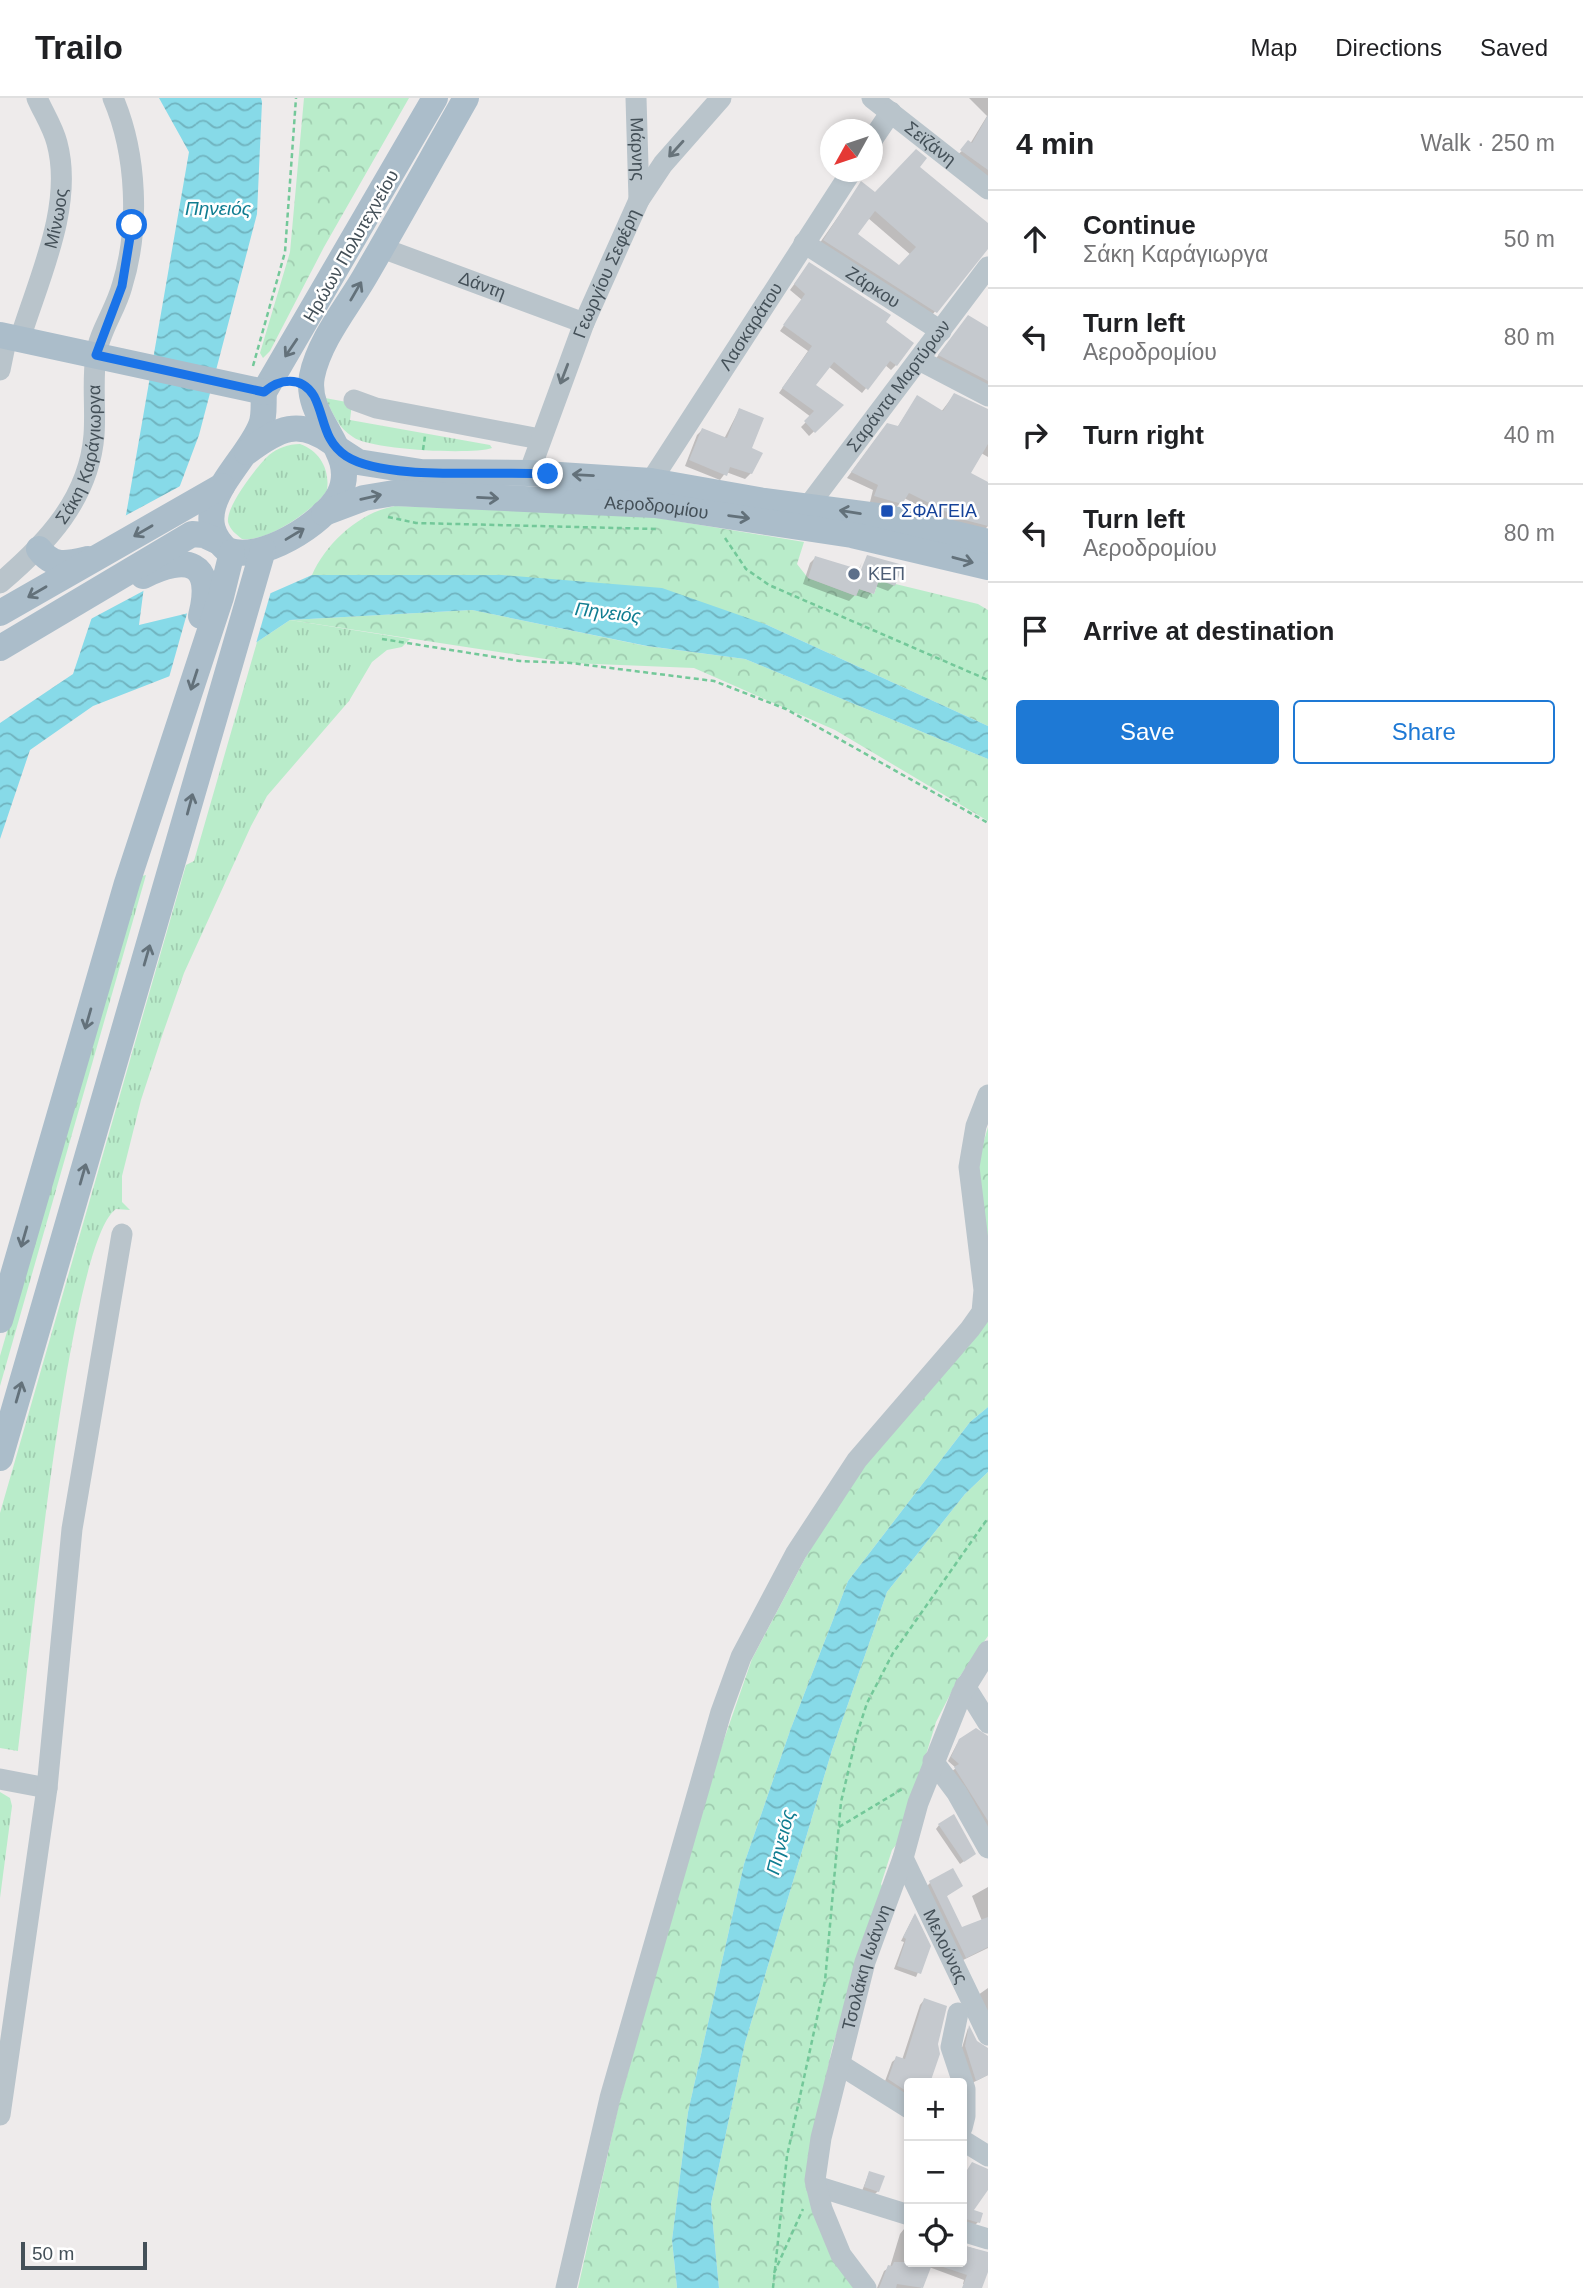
<!DOCTYPE html>
<html lang="en">
<head>
<meta charset="utf-8">
<style>
	body { margin:0; font-family:Helvetica,sans-serif; background:#f6f6f6; color:#202124 }
	.controls { position:absolute; right:21px; bottom:21px; display:grid; overflow:hidden; border-radius:7px; box-shadow:0 4px 10px #0003 }
	.controls button { width:63px; height:63px; display:grid; place-items:center; padding:0; border:0; border-bottom:2px solid #e0e0e0; background:#fff; color:#202124; font:35px sans-serif }
	.compass { position:absolute; left:820px; top:21px; width:63px; height:63px; border-radius:50%; background:#fff; box-shadow:0 4px 10px #0003; rotate:230deg }
	.scale { position:absolute; left:21px; bottom:18px; width:126px; box-sizing:border-box; padding-left:7px; border:4px solid #445058; border-top:0; font-size:19px; line-height:24px; white-space:nowrap; color:#445058; -webkit-text-stroke:5px #fff; paint-order:stroke }
	.stop { position:absolute; width:21px; height:21px; margin:-16px; border:5px solid #1a73e8; border-radius:50%; background:#fff }
	.stop.end { background:#1a73e8; border-color:#fff; box-shadow:0 2px 7px #0008 }
	.list { margin:0; padding:0; list-style:none }
	h2 { display:flex; justify-content:space-between; align-items:center; height:91px; margin:0; padding:0 28px; font-size:30px }
	h2 small { font-size:23px; font-weight:400; color:#757577 }
	.list li { display:grid; grid-template-columns:46px 1fr auto; gap:21px; align-items:center; box-sizing:border-box; height:98px; padding:0 28px; border-top:2px solid #e0e0e0 }
	.list b { display:block; font-size:26px; white-space:nowrap }
	.list p { margin:0; font-size:23px; white-space:nowrap; color:#757577 }
	.list em { font-size:23px; font-style:normal; color:#757577 }
	.actions { display:flex; gap:14px; padding:21px 28px }
	.actions a { flex:1; padding:16px 0; border:2px solid #1e79d5; border-radius:7px; text-align:center; font-size:24px; color:#1e79d5 }
	.actions .main { background:#1e79d5; color:#fff }
	.icon { flex:none; width:38px; height:38px; fill:none; stroke:currentColor; stroke-width:2; stroke-linecap:round; stroke-linejoin:round }
	.map { position:relative; flex:none; width:988px; height:2190px; overflow:hidden }
	header { display:flex; align-items:center; gap:42px; box-sizing:border-box; height:98px; padding:0 35px; background:#fff; border-bottom:2px solid #e0e0e0 }
	header strong { font-size:33px }
	nav { display:flex; gap:38px; margin-inline-start:auto; font-size:24px }
	main { display:flex }
	aside { flex:1; background:#fff }
	.map>svg:first-child { display:block }
</style>
</head>
<body>
<header>
<strong>Trailo</strong>
<nav><a>Map</a><a>Directions</a><a>Saved</a></nav>
</header>
<main>
<div class="map">
<svg width="988" height="2190" viewBox="0 0 988 2190">
	<defs>
		<pattern id="grass-tufts" width="24" height="20" patternUnits="userSpaceOnUse" patternTransform="scale(1.75)"><rect width="24" height="20" fill="#b9ecca"/><path d="M3 7l-1-3M5 7V3M7 7l1-3M15 17l-1-3M17 17v-4M19 17l1-3" fill="none" stroke="#a0ccb0"/></pattern>
		<pattern id="park-crowns" width="20" height="18" patternUnits="userSpaceOnUse" patternTransform="scale(1.75)"><rect width="20" height="18" fill="#b9ecca"/><path d="M2 6a3 3 0 1 1 6 0M12 15a3 3 0 1 1 6 0" fill="none" stroke="#a0ccb0"/></pattern>
		<pattern id="water-waves" width="16" height="10" patternUnits="userSpaceOnUse" patternTransform="scale(1.75)"><rect width="16" height="10" fill="#87dae8"/><path d="M0 5q4-4 8 0t8 0" fill="none" stroke="#70b3bf"/></pattern>
	</defs>
	<rect width="100%" height="100%" fill="#eeebeb"/>
	<g fill="url(#grass-tufts)">
		<path d="M325,300L352,305L350,322L490,347L492,350C472,357 371,352 353,339C338,330 333,315 325,300Z"/>
		<path d="M300,346C320,353 330,372 327,392C315,412 266,445 242,441C236,436 230,432 228,424C226,408 257,368 269,357C278,350 288,346 300,346Z"/>
		<path d="M290,522L410,541L402,549L387,552L372,564L349,603L267,698L251,728L184,875L163,935L141,1002L122,1078V1104L130,1112L116,1111C68,1143 28,1574 18,1653L0,1650V1415L186,767L194,763L257,544Z"/>
		<polygon points="146,777 0,1288 0,1258 138,779"/>
		<polygon points="0,1694 10,1700 12,1708 0,1800"/>
	</g>
	<g fill="url(#park-crowns)">
		<polygon points="304,0 409,0 324,149 270,253 263,260 260,255 290,154"/>
		<path d="M395,408L646,418L804,444L797,466L808,480L856,498L859,491L874,496L879,482L978,506L988,512V628L765,526L502,477H312C326,445 360,414 395,408Z"/>
		<polygon points="472,512 646,548 745,561 988,661 988,723 835,632 694,570 571,565 290,522"/>
		<polygon points="988,1029 988,1309 970,1324 848,1483 791,1630 744,1766 688,2014 672,2142 677,2190 578,2190 619,2006 705,1696 752,1561 857,1362 983,1210 972,1083"/>
		<polygon points="988,1374 988,1538 958,1581 936,1624 900,1742 892,1752 881,1786 884,1792 832,1950 812,2048 858,2190 719,2190 711,2106 745,1945 832,1652 887,1494 965,1396"/>
	</g>
	<g fill="url(#water-waves)">
		<polygon points="159,0 261,0 262,4 257,116 199,337 145,481 139,527 271,495 312,477 502,477 662,490 765,526 988,628 988,661 745,561 647,548 472,512 290,522 257,544 93,608 30,652 0,741 0,625 73,576 126,417 189,54"/>
		<polygon points="988,1309 988,1374 965,1396 887,1494 832,1652 745,1945 711,2106 719,2190 677,2190 672,2142 688,2014 744,1766 791,1630 848,1483 970,1324"/>
	</g>
	<g fill="#eeebeb">
		<polygon points="184,386 147,491 87,523 121,420"/>
		<polygon points="272,490 255,549 168,583 188,512"/>
	</g>
	<g fill="#0003" fill-rule="evenodd">
		<polygon points="969,0 988,0 988,84 955,59 970,46 987,18"/>
		<path d="M918,69L988,128V146L929,221L817,149L861,86L875,96ZM868,120L911,157L899,169L856,137Z"/>
		<polygon points="809,166 912,246 896,267 891,272 885,267 862,295 828,268 813,288 841,308 809,338 801,329 811,319 779,295 808,253 780,233 802,202 790,192"/>
		<polygon points="963,225 988,230 988,291 934,263"/>
		<polygon points="954,297 988,313 988,359 981,355 969,376 988,386 988,428 983,433 955,426 904,400 895,411 870,404 873,392 847,380 882,333 897,330 917,299 941,314"/>
		<polygon points="739,312 750,351 751,375 745,381 726,374 720,382 685,368 697,337 702,332 724,341"/>
		<polygon points="816,459 858,473 862,464 856,480 859,481 867,459 894,487 888,493 875,488 867,501 855,497 849,503 803,486 810,465"/>
		<polygon points="988,1640 988,1735 951,1674 956,1670 948,1663 957,1646"/>
		<polygon points="939,1727 970,1759 960,1766 936,1731"/>
		<polygon points="930,1785 961,1788 945,1799 962,1832 982,1823 972,1798 988,1789 988,1850 961,1863 926,1789"/>
		<polygon points="914,1818 929,1848 916,1879 894,1871 904,1844 901,1843"/>
		<polygon points="988,1890 988,1918 978,1897"/>
		<polygon points="924,1902 929,1983 932,1985 909,1985 909,2001 884,1986 892,1964 897,1960 902,1962 920,1907"/>
		<polygon points="968,1930 975,1945 988,1952 988,1977 972,1985 961,1953"/>
		<polygon points="988,2071 988,2088 971,2113 978,2124 975,2127 962,2125 962,2074"/>
		<polygon points="869,2075 878,2093 874,2097 862,2093"/>
		<polygon points="904,2131 909,2133 909,2164 962,2164 962,2147 988,2155 988,2169 978,2189 963,2186 964,2182 929,2169 921,2190 877,2190 884,2173 890,2169 900,2136"/>
	</g>
	<g fill="#c5c9ce" fill-rule="evenodd">
		<polygon points="988,17 988,72 960,52 968,42 972,45"/>
		<path d="M916,51L927,60L920,69L988,125V151L937,215L823,142L861,83L875,94ZM875,113L916,149L899,167L858,136Z"/>
		<polygon points="809,164 891,217 886,224 914,245 897,268 890,263 868,292 834,264 816,287 844,307 815,335 804,323 814,313 782,290 812,248 783,227 805,196 794,186"/>
		<polygon points="968,217 988,229 988,283 938,257"/>
		<polygon points="954,295 988,311 988,346 971,375 988,384 988,428 961,421 909,395 902,406 874,398 878,387 851,374 887,325 898,328 917,297 943,313"/>
		<polygon points="739,310 764,320 752,350 763,355 752,376 730,369 727,378 689,362 702,330 727,340"/>
		<polygon points="867,457 903,467 895,488 879,482 874,496 859,491 856,498 808,480 815,458 861,472"/>
		<polygon points="976,1630 988,1638 988,1723 954,1669 959,1666 951,1659 959,1641"/>
		<polygon points="954,1716 976,1756 964,1764 938,1726"/>
		<polygon points="953,1770 963,1788 947,1798 962,1829 988,1819 988,1849 966,1860 929,1783"/>
		<polygon points="915,1815 931,1848 921,1876 897,1868 906,1841 903,1839"/>
		<polygon points="924,1900 947,1908 938,1946 940,1956 930,1985 909,1985 909,1995 888,1981 896,1958 905,1961"/>
		<polygon points="969,1927 977,1943 988,1950 988,1977 976,1983 965,1948"/>
		<polygon points="972,2064 988,2071 988,2092 974,2112 983,2115 980,2125 962,2120 962,2080"/>
		<polygon points="869,2073 885,2078 879,2094 864,2089"/>
		<polygon points="962,2147 988,2154 988,2174 982,2190 962,2190 967,2177 934,2166 962,2164"/>
		<polygon points="894,2164 933,2164 923,2190 897,2186 896,2190 879,2190 888,2167 892,2168"/>
	</g>
	<g fill="none" stroke-linecap="round" stroke-linejoin="round">
		<g stroke="#73c899" stroke-width="2.5" stroke-dasharray="5 3.5" stroke-linecap="butt">
			<polyline points="253,268 285,154 296,0"/>
			<polyline points="423,352 425,338"/>
			<polyline points="388,419 416,425 657,431"/>
			<polyline points="725,440 746,471 769,487 988,582"/>
			<polyline points="382,541 520,563 571,565 714,583 786,611 988,725"/>
			<polyline points="839,1729 904,1690"/>
			<polyline points="774,2175 803,2111"/>
			<polyline points="773,2190 787,2058 825,1883 841,1704 857,1636 867,1605 893,1555 988,1420"/>
		</g>
		<g stroke="#b9c4cb" stroke-width="21">
			<path id="s1" d="M636,0L639,102"/>
			<path id="s2" d="M872,0L988,91"/>
			<polyline points="872,42 891,14"/>
			<path id="s3" d="M804,145L941,233"/>
			<path id="s4" d="M382,150L584,225"/>
			<path id="s5" d="M20,241C38,182 74,108 57,45C53,29 43,14 37,0"/>
			<polyline points="919,262 988,298"/>
			<polyline points="0,272 7,238"/>
			<polyline points="354,302 376,310 540,341"/>
			<path id="s6" d="M529,375L584,225L639,102L663,66L721,0"/>
			<path id="s7" d="M651,383L851,74"/>
			<path id="s8" d="M809,407L988,169"/>
			<path id="s9" d="M0,485C46,446 89,401 94,337C96,311 92,283 96,257C99,234 116,211 122,188C140,130 137,56 113,0"/>
			<polyline points="965,1588 988,1625"/>
			<polyline points="933,1663 957,1695 988,1750"/>
			<polyline points="0,1681 47,1690"/>
			<path id="s10" d="M903,1760L988,1937"/>
			<polyline points="958,1915 951,1949 965,1991 965,2018 962,2030"/>
			<polyline points="839,1966 909,2010"/>
			<polyline points="0,2017 47,1690 72,1431 122,1136"/>
			<polyline points="962,2042 988,2058"/>
			<polyline points="816,2088 909,2117"/>
			<polyline points="962,2133 988,2141"/>
			<polyline points="566,2190 610,2000 721,1614 741,1559 796,1455 857,1362 970,1231 982,1214 984,1192 969,1069 976,1028 988,997"/>
			<path id="s11" d="M866,2190L841,2157L822,2111L815,2082L821,2040L865,1864L903,1760L918,1705L962,1595L988,1553"/>
		</g>
		<g stroke="#abbdca" stroke-width="26">
			<path d="M435,0L264,294C263,305 265,317 261,327C247,365 182,412 227,452C260,466 324,425 339,397C361,354 303,322 312,278C319,243 347,209 364,180C399,120 432,60 466,0"/>
			<polyline points="0,237 264,294"/>
			<polyline points="338,351 358,364 421,374 529,375 651,383 764,403 885,419 988,444"/>
			<path d="M247,354C279,330 299,320 333,345"/>
			<path id="s12" d="M324,415L364,400L394,395L655,407L852,437L988,469"/>
			<path d="M39,451C53,470 67,466 88,461"/>
			<path d="M143,478C187,456 215,463 201,518"/>
			<polyline points="0,515 222,388"/>
			<polyline points="0,550 192,436 204,437 219,444"/>
			<polyline points="0,1222 127,785 221,499 232,454"/>
			<polyline points="0,1360 263,452"/>
		</g>
	</g>
	<defs><path id="oneway-shaft" d="M-6 0H5M1.5-3L5.5 0L1.5 3" fill="none" stroke-width="1.6" stroke-linecap="round" stroke-linejoin="round" transform="scale(1.75)"/></defs>
	<g stroke="#67737a">
		<use href="#oneway-shaft" transform="translate(676 51) rotate(132)"/>
		<use href="#oneway-shaft" transform="translate(564 276) rotate(111)"/>
	</g>
	<g stroke="#63717a">
		<use href="#oneway-shaft" transform="translate(356 193) rotate(-60)"/>
		<use href="#oneway-shaft" transform="translate(291 250) rotate(124)"/>
		<use href="#oneway-shaft" transform="translate(583 377) rotate(-177)"/>
		<use href="#oneway-shaft" transform="translate(371 399) rotate(-13)"/>
		<use href="#oneway-shaft" transform="translate(488 400) rotate(3)"/>
		<use href="#oneway-shaft" transform="translate(850 414) rotate(-171)"/>
		<use href="#oneway-shaft" transform="translate(739 419) rotate(8)"/>
		<use href="#oneway-shaft" transform="translate(143 433) rotate(150)"/>
		<use href="#oneway-shaft" transform="translate(295 436) rotate(-31)"/>
		<use href="#oneway-shaft" transform="translate(963 462) rotate(15)"/>
		<use href="#oneway-shaft" transform="translate(37 494) rotate(150)"/>
		<use href="#oneway-shaft" transform="translate(194 582) rotate(108)"/>
		<use href="#oneway-shaft" transform="translate(190 706) rotate(-75)"/>
		<use href="#oneway-shaft" transform="translate(147 857) rotate(-74)"/>
		<use href="#oneway-shaft" transform="translate(88 921) rotate(106)"/>
		<use href="#oneway-shaft" transform="translate(83 1076) rotate(-74)"/>
		<use href="#oneway-shaft" transform="translate(24 1139) rotate(106)"/>
		<use href="#oneway-shaft" transform="translate(19 1294) rotate(-74)"/>
	</g>
	<g fill="none" stroke-linecap="round" stroke-linejoin="round">
		<path stroke="#1a73e8" stroke-width="9" d="M132,127L122,188L96,257L264,294C279,281 301,277 314,298C325,319 323,343 346,358C386,384 498,372 548,376"/>
	</g>
	<rect fill="#1a4fb4" stroke="#fff" stroke-width="2.5" x="880" y="406" width="14" height="14" rx="3.5"/>
	<circle fill="#5c6f8a" stroke="#fff" stroke-width="2.5" cx="854" cy="476" r="7"/>
	<g text-anchor="middle" stroke-width="5" stroke-linejoin="round" paint-order="stroke">
		<g font-size="18" fill="#445058" stroke="#fff">
			<text dy="6" stroke="none"><textPath href="#s2" startOffset="74">Σεϊζάνη</textPath></text>
			<text dy="6" stroke="none"><textPath href="#s1" startOffset="51">Μάρνης</textPath></text>
			<text dy="6" stroke="none"><textPath href="#s5" startOffset="126">Μίνωος</textPath></text>
			<text transform="translate(351 148) rotate(-60)" y="6">Ηρώων Πολυτεχνείου</text>
			<text dy="6" stroke="none"><textPath href="#s6" startOffset="214">Γεωργίου Σεφέρη</textPath></text>
			<text dy="6" stroke="none"><textPath href="#s4" startOffset="107">Δάντη</textPath></text>
			<text dy="6" stroke="none"><textPath href="#s3" startOffset="82">Ζάρκου</textPath></text>
			<text dy="6" stroke="none"><textPath href="#s7" startOffset="184">Λασκαράτου</textPath></text>
			<text dy="6" stroke="none"><textPath href="#s8" startOffset="149">Σαράντα Μαρτύρων</textPath></text>
			<text dy="6" stroke="none"><textPath href="#s9" startOffset="158">Σάκη Καράγιωργα</textPath></text>
			<text dy="6" stroke="none"><textPath href="#s12" startOffset="336">Αεροδρομίου</textPath></text>
			<text dy="6" stroke="none"><textPath href="#s10" startOffset="98">Μελούνας</textPath></text>
			<text dy="6" stroke="none"><textPath href="#s11" startOffset="340">Τσολάκη Ιωάννη</textPath></text>
		</g>
		<g font-size="18" fill="#164399" stroke="#fff" text-anchor="start">
			<text x="901" y="419">ΣΦΑΓΕΙΑ</text>
		</g>
		<g font-size="18" fill="#4e5e75" stroke="#fff" text-anchor="start">
			<text x="868" y="482">ΚΕΠ</text>
		</g>
		<g font-size="19" font-style="italic" fill="#107d91" stroke="#fff">
			<text x="218" y="117">Πηνειός</text>
			<text transform="translate(608 514) rotate(7)" y="7">Πηνειός</text>
			<text transform="translate(780 1744) rotate(-76)" y="7">Πηνειός</text>
		</g>
	</g>
</svg>
<div class="controls">
<button>+</button>
<button>−</button>
<button><svg class="icon" aria-label="locate" viewBox="0 0 24 24"><circle cx="12" cy="12" r="6"/><path d="M12 2v4M12 18v4M2 12h4M18 12h4"/></svg></button>
</div>
<svg class="compass" viewBox="-18 -18 36 36"><path d="M0-13l5 13h-10z" fill="#e53935"/><path d="M0 13l5-13h-10z" fill="#757577"/></svg>
<div class="scale">50 m</div>
<div class="stop" style="left:132px;top:127px"></div>
<div class="stop end" style="left:548px;top:376px"></div>
</div>
<aside>
<h2>4 min<small>Walk · 250 m</small></h2>
<ul class="list">
<li><svg class="icon" aria-label="ahead" viewBox="0 0 24 24"><path d="M12 20V5M6 11l6-6 6 6"/></svg><div><b>Continue</b><p>Σάκη Καράγιωργα</p></div><em>50 m</em></li>
<li><svg class="icon" aria-label="left" viewBox="0 0 24 24"><path d="M17 20v-9H6M10 6l-5 5 5 5"/></svg><div><b>Turn left</b><p>Αεροδρομίου</p></div><em>80 m</em></li>
<li><svg class="icon" aria-label="right" viewBox="0 0 24 24"><path d="M7 20v-9h11M14 6l5 5-5 5"/></svg><div><b>Turn right</b></div><em>40 m</em></li>
<li><svg class="icon" aria-label="left" viewBox="0 0 24 24"><path d="M17 20v-9H6M10 6l-5 5 5 5"/></svg><div><b>Turn left</b><p>Αεροδρομίου</p></div><em>80 m</em></li>
<li><svg class="icon" aria-label="arrive" viewBox="0 0 24 24"><path d="M6 21V4h12l-3 4 3 4H6"/></svg><div><b>Arrive at destination</b></div></li>
</ul>
<div class="actions"><a class="main">Save</a><a>Share</a></div>
</aside>
</main>
</body>
</html>
